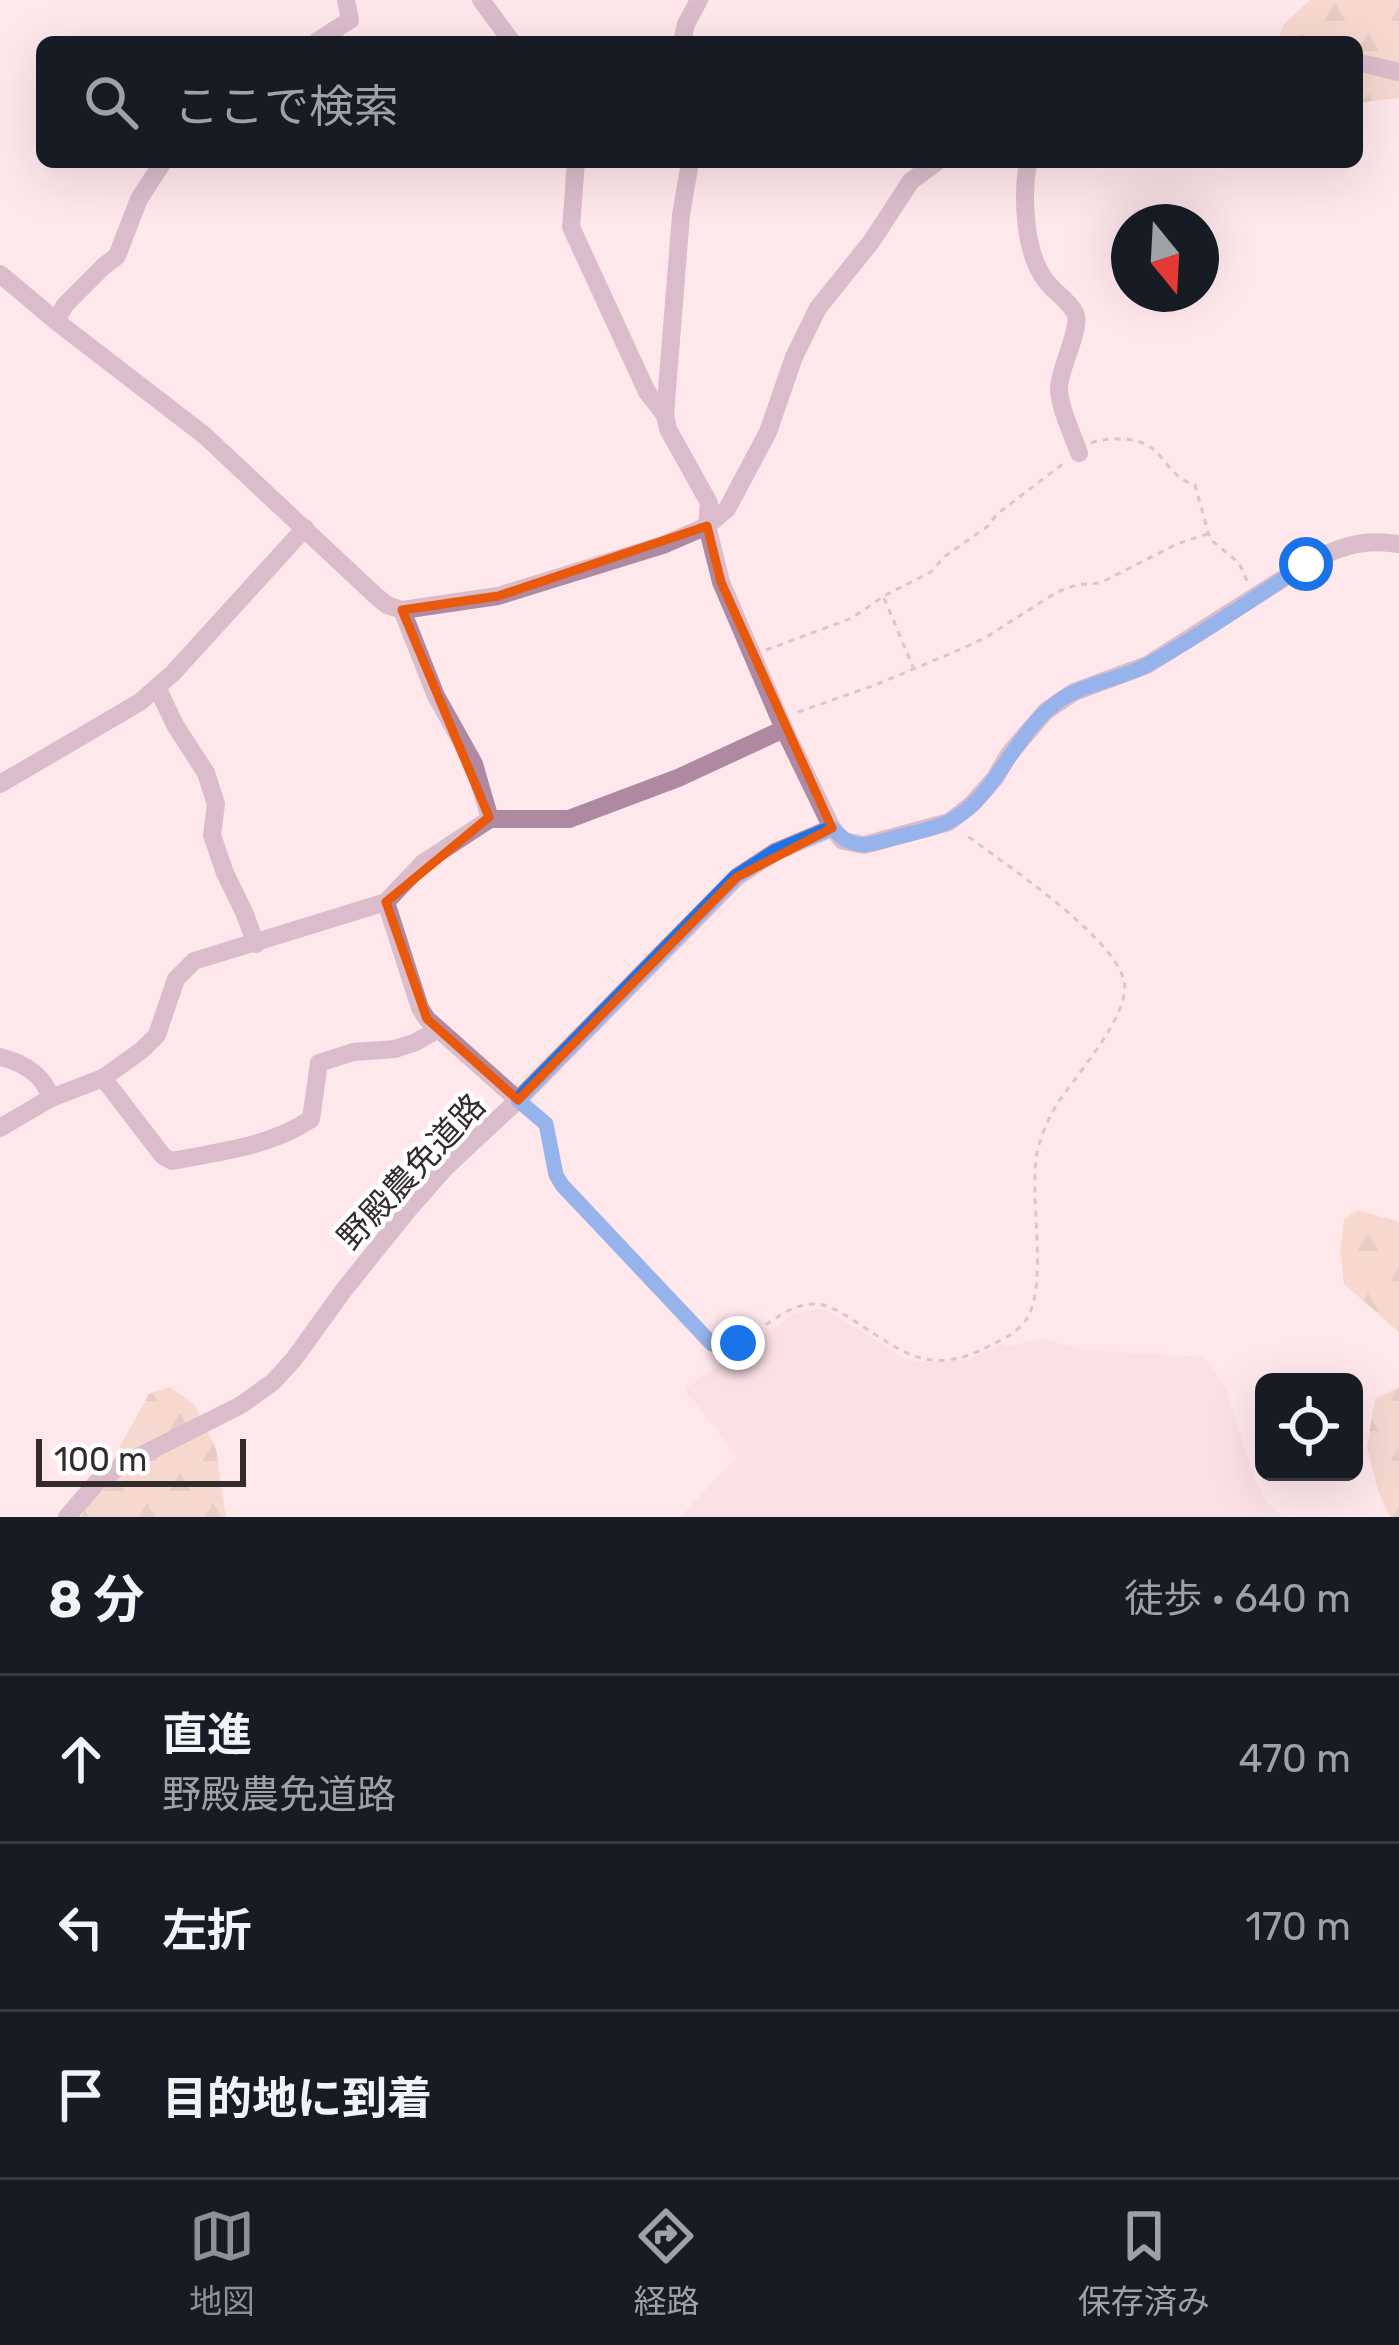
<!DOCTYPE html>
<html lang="ja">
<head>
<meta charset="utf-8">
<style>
	body { margin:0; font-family:Rubik,"Noto Sans JP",sans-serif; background:#20242c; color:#f1f3f6 }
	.controls { position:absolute; right:36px; bottom:36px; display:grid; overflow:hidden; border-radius:18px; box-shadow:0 12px 48px #0002 }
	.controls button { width:108px; height:108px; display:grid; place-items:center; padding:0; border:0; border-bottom:3px solid #363941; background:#171b24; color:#f1f3f6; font:60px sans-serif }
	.compass { position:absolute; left:1111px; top:204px; width:108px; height:108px; border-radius:50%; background:#171b24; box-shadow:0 12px 48px #0002; rotate:162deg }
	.scale { position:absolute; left:36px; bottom:30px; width:210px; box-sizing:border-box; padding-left:12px; border:6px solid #342b2d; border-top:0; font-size:33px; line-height:42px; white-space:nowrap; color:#342b2d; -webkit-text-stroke:9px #fff; paint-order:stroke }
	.stop { position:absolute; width:36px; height:36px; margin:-27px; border:9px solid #1a73e8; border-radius:50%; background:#fff }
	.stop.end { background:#1a73e8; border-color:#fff; box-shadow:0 3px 12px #0008 }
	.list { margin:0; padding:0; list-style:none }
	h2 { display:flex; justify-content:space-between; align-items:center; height:156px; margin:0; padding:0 48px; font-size:51px }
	h2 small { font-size:39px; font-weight:400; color:#9ea1a6 }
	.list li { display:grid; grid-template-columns:78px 1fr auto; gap:36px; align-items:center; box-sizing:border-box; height:168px; padding:0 48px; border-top:3px solid #363941 }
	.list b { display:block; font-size:45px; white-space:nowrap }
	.list p { margin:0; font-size:39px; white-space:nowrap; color:#9ea1a6 }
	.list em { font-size:39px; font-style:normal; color:#9ea1a6 }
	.icon { flex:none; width:66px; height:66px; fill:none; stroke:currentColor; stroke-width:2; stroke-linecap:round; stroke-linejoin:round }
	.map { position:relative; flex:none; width:1399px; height:1517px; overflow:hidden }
	.search { position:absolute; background:#171b24; box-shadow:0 12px 48px #0002; left:36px; right:36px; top:36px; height:132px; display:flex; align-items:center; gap:30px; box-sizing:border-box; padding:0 42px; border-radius:18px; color:#9ea1a6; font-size:45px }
	.sheet { height:660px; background:#171b24 }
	nav { display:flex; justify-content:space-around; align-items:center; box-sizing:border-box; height:168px; border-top:3px solid #363941; background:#171b24; font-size:33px; color:#9ea1a6 }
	nav a { display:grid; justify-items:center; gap:6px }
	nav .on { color:#8c9099 }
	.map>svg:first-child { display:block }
</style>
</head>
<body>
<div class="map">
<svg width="1399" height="1517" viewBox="0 0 1399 1517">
	<defs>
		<pattern id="forest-firs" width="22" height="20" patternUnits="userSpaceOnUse" patternTransform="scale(3)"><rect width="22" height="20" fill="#eac6ac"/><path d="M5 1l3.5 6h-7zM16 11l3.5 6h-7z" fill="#c9aa94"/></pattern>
	</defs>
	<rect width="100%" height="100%" fill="#ffe8ec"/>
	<polygon fill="#f6d7dd" points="818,1309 826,1310 908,1360 928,1363 969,1359 1001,1344 1006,1347 1041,1338 1081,1350 1204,1357 1225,1387 1255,1481 1267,1502 1282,1517 680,1517 737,1457 685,1389 792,1315"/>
	<g fill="url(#forest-firs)">
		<polygon points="1310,0 1399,0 1399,98 1357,103 1357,42 1278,42 1283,25"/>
		<polygon points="1358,1210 1399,1222 1399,1332 1344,1284 1340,1252 1344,1219"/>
		<polygon points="170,1387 195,1405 216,1449 226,1517 81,1517 149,1394"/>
		<polygon points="1399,1387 1399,1517 1390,1517 1378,1491 1367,1447 1375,1399"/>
	</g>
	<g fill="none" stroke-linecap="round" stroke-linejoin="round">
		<g stroke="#af9da1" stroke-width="3" stroke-dasharray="6 6" stroke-linecap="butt">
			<path d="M1091,443C1102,439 1110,439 1121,439C1167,440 1160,474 1195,485L1210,539L1239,563L1247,581"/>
			<polyline points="884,598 913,667"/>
			<polyline points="766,650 852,618 884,596 931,572 944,557 988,526 997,514 1064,463"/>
			<polyline points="798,712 875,685 966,647 988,636 1057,592 1076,585 1100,583 1177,544 1210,533"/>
			<path d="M533,1112C557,1131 546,1160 562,1185L717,1348C754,1346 776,1304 815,1304C830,1304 843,1314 856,1322C904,1353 930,1377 989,1346C1002,1340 1018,1332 1026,1320C1050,1283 1027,1193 1038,1148C1042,1134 1048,1119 1056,1106C1074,1077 1132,1014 1124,981C1114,936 1003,863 965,834"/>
		</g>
		<g stroke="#af88a2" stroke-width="18">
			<polyline points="481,0 512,42"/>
			<polyline points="316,42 350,20 346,0"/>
			<polyline points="682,42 686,24 699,0"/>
			<polyline points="1357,62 1399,72"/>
			<polyline points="576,162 571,227 647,392 665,415"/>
			<path d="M690,162L681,215L665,415L668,429L709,503L707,526L721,582L784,729L832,828L843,841L864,845L949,822L972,804L995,778L1009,754L1046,711L1074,692L1147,665L1314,559C1347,545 1363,539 1399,544"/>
			<path d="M1028,162C1022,196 1024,253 1046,281C1054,292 1073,304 1076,316C1080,331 1059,369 1059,389C1060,409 1072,433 1079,453"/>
			<polyline points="0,274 56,321 204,435 376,596 387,605 402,610 498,596 663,545 707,526 727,509 768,432 794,357 818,308 871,242 911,181 937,162"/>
			<polyline points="56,321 65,305 104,266 117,256 139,199 163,162"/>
			<polyline points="402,610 436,696 474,764 490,819"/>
			<polyline points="157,687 175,725 206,773 216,804 212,835 225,873 244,912 256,944"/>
			<polyline points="0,784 140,702 173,673 305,528"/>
			<polyline points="386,902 420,1008 427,1019 518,1100"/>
			<path d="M0,1057C24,1063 43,1074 51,1098"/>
			<path d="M103,1078L163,1156L172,1161C218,1152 272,1146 311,1119L319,1063L353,1052L395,1049L416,1042L437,1030"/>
			<polyline points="0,1128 51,1098 103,1078 142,1050 157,1035 176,979 194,961 386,902 423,863 490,819 569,819 678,778 784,729"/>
			<polyline points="67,1517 99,1480 124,1464 241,1405 273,1382 294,1359 343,1291 408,1210 445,1168 518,1100 737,877 775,852 832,828"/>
		</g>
	</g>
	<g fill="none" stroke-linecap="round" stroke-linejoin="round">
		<path stroke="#1a73e8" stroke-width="15" d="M738,1343L723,1348L712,1344L562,1185L556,1175L546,1124L518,1100L736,877L775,852L832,828C851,849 864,847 890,839C910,833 934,830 952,820C997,796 1015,729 1063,698C1090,682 1122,679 1149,664C1203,634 1254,598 1306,564"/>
	</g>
	<path d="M0 0H1399V1517H0ZM707,526L721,582L832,828L737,877L518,1100L427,1019L386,902L489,817L402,610L498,596Z" fill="#ffe8ec" fill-opacity=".55" fill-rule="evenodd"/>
	<path fill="none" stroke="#e8590c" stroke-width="9" stroke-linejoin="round" d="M707,526L721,582L832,828L737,877L518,1100L427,1019L386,902L489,817L402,610L498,596Z"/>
	<g text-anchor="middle" stroke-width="9" stroke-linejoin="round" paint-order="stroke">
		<g font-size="33" fill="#342b2d" stroke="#fff">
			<text transform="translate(411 1171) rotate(-47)" y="12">野殿農免道路</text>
		</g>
	</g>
</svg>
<div class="controls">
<button><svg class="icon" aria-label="locate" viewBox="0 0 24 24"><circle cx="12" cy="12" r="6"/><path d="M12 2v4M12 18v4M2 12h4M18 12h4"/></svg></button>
</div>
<svg class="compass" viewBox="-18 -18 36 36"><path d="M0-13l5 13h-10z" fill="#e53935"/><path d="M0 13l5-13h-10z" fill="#9ea1a6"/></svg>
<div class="scale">100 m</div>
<div class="stop" style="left:1306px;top:564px"></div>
<div class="stop end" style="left:738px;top:1343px"></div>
<div class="search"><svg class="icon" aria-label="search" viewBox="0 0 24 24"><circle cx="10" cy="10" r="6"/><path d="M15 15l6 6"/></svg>ここで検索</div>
</div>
<section class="sheet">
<h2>8 分<small>徒歩 · 640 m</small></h2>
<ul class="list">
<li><svg class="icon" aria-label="ahead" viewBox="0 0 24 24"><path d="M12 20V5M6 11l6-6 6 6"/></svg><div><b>直進</b><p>野殿農免道路</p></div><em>470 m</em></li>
<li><svg class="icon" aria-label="left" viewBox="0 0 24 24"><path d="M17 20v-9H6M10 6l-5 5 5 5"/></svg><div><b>左折</b></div><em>170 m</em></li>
<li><svg class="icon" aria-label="arrive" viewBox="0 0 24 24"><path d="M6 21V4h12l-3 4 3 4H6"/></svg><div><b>目的地に到着</b></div></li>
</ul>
</section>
<nav>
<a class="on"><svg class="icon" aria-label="map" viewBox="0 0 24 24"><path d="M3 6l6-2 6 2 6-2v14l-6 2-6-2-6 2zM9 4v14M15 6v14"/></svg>地図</a>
<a><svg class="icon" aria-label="directions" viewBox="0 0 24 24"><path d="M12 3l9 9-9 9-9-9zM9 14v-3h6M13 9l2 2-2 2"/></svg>経路</a>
<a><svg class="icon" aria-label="saved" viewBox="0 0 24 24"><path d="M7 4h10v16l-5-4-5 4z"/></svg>保存済み</a>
</nav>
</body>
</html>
